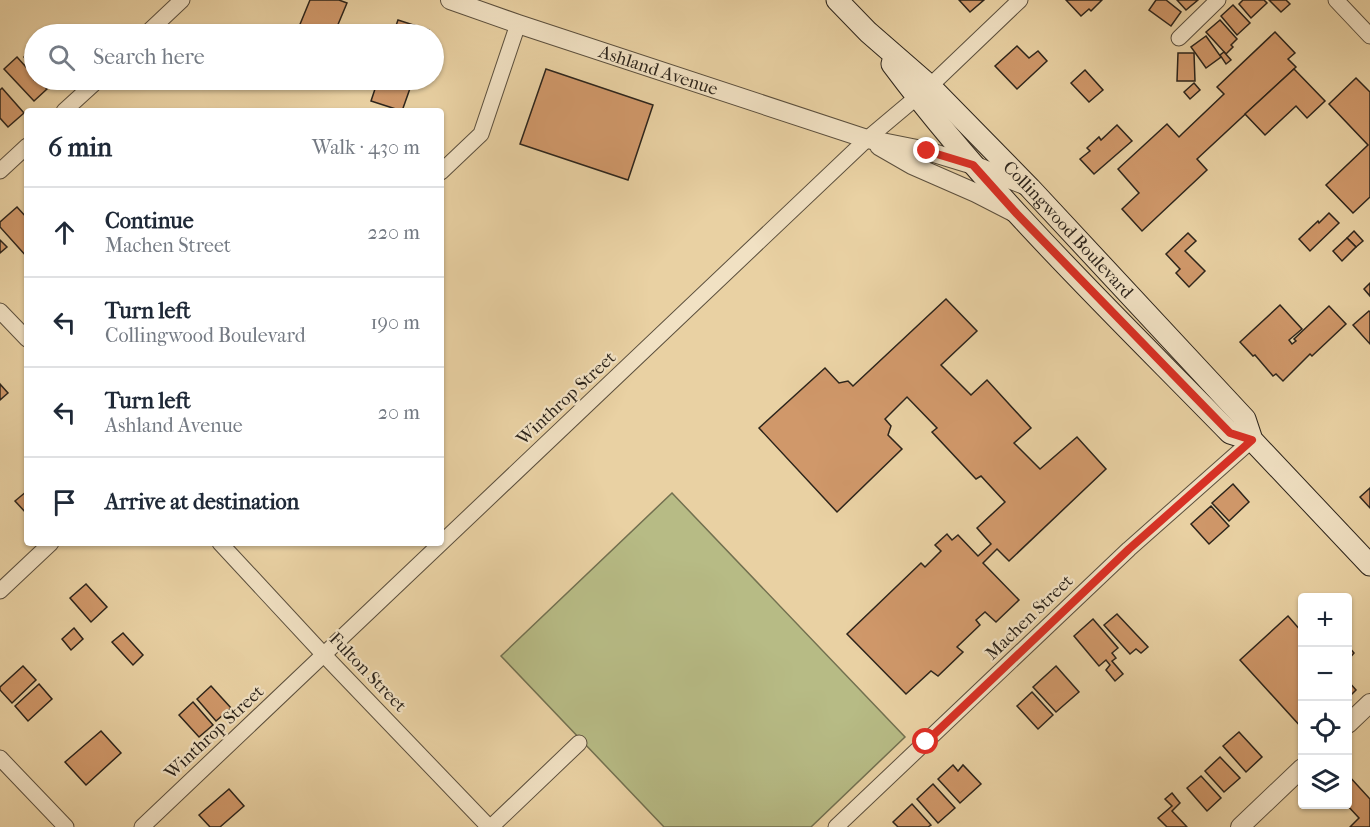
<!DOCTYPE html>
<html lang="en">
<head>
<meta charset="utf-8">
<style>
	body { margin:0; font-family:"IM FELL French Canon",serif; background:#f2f2f3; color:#1f2937 }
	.controls { position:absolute; right:18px; bottom:18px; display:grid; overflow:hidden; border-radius:6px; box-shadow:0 2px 4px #0004 }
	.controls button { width:54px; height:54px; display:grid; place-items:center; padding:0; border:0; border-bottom:2px solid #e0e1e3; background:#fff; color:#1f2937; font:30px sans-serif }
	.stop { position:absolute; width:18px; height:18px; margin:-14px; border:4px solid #d93025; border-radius:50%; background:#fff }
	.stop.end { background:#d93025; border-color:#fff; box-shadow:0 2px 6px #0008 }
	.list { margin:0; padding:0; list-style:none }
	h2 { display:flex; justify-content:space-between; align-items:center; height:78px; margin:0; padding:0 24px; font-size:26px }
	h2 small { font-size:20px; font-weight:400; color:#747a83 }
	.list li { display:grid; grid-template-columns:39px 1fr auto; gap:18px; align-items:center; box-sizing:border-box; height:90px; padding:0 24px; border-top:2px solid #e0e1e3 }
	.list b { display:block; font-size:22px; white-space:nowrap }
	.list p { margin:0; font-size:20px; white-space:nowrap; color:#747a83 }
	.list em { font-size:20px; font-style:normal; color:#747a83 }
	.icon { flex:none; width:33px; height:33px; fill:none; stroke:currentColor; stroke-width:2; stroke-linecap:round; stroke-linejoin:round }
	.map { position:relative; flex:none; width:1370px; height:827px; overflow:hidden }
	.search { position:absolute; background:#fff; box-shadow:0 2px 4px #0004; left:24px; top:24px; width:420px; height:66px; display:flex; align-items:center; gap:15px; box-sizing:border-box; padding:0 21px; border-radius:33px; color:#747a83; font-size:22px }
	.panel { position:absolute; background:#fff; box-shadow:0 2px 4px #0004; left:24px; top:108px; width:420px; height:438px; border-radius:6px }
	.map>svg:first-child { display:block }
</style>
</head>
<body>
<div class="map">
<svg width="1370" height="827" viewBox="0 0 1370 827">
	<rect width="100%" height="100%" fill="#e9d1a3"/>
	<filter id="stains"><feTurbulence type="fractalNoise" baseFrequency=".00333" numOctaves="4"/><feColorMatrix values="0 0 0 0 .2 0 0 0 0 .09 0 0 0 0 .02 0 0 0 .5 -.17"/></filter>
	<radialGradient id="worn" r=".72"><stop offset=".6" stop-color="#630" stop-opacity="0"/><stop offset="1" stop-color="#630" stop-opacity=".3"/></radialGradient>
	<polygon fill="#b7bb85" stroke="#727050" stroke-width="1.5" points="672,493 905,737 811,827 664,827 501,656"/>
	<g fill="#d0986a" stroke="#2c241b" stroke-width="1.5">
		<polygon points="310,0 339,0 347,3 334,34 296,34"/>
		<polygon points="959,0 984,0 970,12"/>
		<polygon points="1066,0 1102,0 1091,11 1089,9 1081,16"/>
		<polygon points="1156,0 1166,0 1181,12 1171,26 1149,10"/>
		<polygon points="1177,0 1198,0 1186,10"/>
		<polygon points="1243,0 1264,0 1267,3 1251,18 1239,4"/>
		<polygon points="1269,0 1286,0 1290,4 1281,12"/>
		<polygon points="1233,5 1250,23 1237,35 1221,16"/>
		<polygon points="398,20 429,30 428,34 393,34"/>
		<polygon points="1220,20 1237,39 1231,45 1233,47 1226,54 1206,32"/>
		<polygon points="1275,32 1295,53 1288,59 1296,67 1197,159 1207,170 1142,231 1122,209 1139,193 1118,169 1167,124 1179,137 1182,134 1224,94 1217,87"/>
		<polygon points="1206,36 1221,57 1206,68 1191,47"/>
		<polygon points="1017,46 1029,58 1038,51 1047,61 1017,89 995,66"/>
		<polygon points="34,47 34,68 24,57"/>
		<polygon points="1224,52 1231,60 1226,64 1220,55"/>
		<polygon points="1178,53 1194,53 1195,81 1177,81"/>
		<polygon points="17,57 34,76 34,80 38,80 47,89 34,101 4,69"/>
		<polygon points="546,69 653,105 628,180 520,144"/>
		<polygon points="1294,69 1325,101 1307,118 1296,106 1265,135 1245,114"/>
		<polygon points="1085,70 1103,90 1089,102 1071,83"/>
		<polygon points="1356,78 1370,92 1370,197 1353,213 1326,185 1368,145 1329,104"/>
		<polygon points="378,80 413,80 402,111 371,101"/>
		<polygon points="1194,83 1200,90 1190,99 1184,92"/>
		<polygon points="2,88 24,113 8,127 0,118 0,90"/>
		<polygon points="1117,125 1132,141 1094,174 1080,159 1090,151 1087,148 1099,137 1101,140"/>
		<polygon points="17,207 27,218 27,257 0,227 0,222"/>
		<polygon points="1329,213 1339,223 1310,251 1299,239 1318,221 1319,223"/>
		<polygon points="1354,231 1363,241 1356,247 1347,238"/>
		<polygon points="1188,233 1196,241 1185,251 1205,271 1189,287 1176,273 1180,269 1166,254"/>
		<polygon points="1347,238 1356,247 1342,261 1333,251"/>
		<polygon points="0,240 7,247 0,253"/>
		<polygon points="1370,283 1370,296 1364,289"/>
		<polygon points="946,299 977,331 941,365 971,395 987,380 1031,428 1014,443 1040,469 1077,437 1106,469 1009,561 997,549 983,563 1019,600 996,622 985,612 976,620 980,625 957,647 963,652 938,676 931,671 906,694 847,634 921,563 925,567 941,551 935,545 947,534 952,540 958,535 978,556 991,544 977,528 1005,502 981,476 976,479 932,432 937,428 907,397 885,419 891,426 888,435 902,449 837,512 759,428 825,368 839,383 848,381 853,386"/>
		<polygon points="1280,305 1302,329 1289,340 1292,344 1296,341 1294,339 1329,306 1346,324 1312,356 1310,354 1283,381 1276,374 1273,376 1255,355 1253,356 1240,342"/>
		<polygon points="1369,311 1370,312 1370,344 1353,325"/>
		<polygon points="0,384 8,393 0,400"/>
		<polygon points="1233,484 1249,502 1229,521 1212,503"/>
		<polygon points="1370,488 1370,508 1360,497"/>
		<polygon points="27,491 27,514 15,501"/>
		<polygon points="1211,506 1229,526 1209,544 1191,524"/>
		<polygon points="86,584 107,607 91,622 70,598"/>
		<polygon points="1117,614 1148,647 1141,653 1136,649 1130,654 1104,625"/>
		<polygon points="1288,616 1302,632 1302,728 1240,660"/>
		<polygon points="1093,619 1118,648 1112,653 1116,658 1112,661 1123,674 1115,681 1106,670 1110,665 1106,660 1099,666 1074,636"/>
		<polygon points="74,628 83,639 71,650 62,639"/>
		<polygon points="123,633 143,655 133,665 112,642"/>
		<polygon points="1348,646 1354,653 1348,660"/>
		<polygon points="23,666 36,680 12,703 0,690 0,687"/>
		<polygon points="1056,666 1079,692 1056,712 1033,687"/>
		<polygon points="1348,681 1356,690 1348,698"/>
		<polygon points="39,684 52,699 28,721 15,706"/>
		<polygon points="211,686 231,708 216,721 197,699"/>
		<polygon points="1032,692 1053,715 1038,729 1017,706"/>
		<polygon points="193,702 213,725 199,737 179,715"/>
		<polygon points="101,731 121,753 86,785 65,762"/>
		<polygon points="1239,732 1262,757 1246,772 1223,746"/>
		<polygon points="1220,757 1240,778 1224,792 1205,771"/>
		<polygon points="953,765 958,771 963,765 981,784 960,803 938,779"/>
		<polygon points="1348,775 1370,799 1370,827 1350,827 1359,818 1346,804 1348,804"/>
		<polygon points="1201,776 1221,798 1207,811 1187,788"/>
		<polygon points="933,784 955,808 938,823 917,799"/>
		<polygon points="229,789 244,806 220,827 210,827 199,815"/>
		<polygon points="1172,793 1180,803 1172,811 1187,827 1167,827 1158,818 1172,806 1165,799"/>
		<polygon points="912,804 931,825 928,827 898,827 893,822"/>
	</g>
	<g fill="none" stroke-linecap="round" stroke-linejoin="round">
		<defs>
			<g id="minor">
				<polyline points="1336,0 1370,36"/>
				<polyline points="146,34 182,0"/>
				<polyline points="1179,38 1218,0"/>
				<polyline points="64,111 98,80"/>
				<polyline points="0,171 27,146"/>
				<polyline points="441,172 481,134 518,24"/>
				<polyline points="0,311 27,339"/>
				<polyline points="220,543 324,655 489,827"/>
				<polyline points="0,591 51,543"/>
				<polyline points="0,758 66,827"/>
				<polyline points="142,827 867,139 930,86 1020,0"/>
				<polyline points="491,827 579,743"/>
				<polyline points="836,827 1129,549 1252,440"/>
			</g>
			<g id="tertiary">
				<path id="s1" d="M450,0L518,24L867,139L927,151L973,165L1027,186"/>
				<polyline points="879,146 912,165 976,193 1013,212"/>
				<polyline points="1348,724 1370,703"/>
				<polyline points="1240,827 1302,768"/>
			</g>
			<g id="secondary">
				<path id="s2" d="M837,0L868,32L930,86L1030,188L1245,419L1252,440L1370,565"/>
				<path d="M892,64C992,198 1114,314 1230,433L1252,440"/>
			</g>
		</defs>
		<use href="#minor" stroke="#5b4f3d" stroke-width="17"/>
		<use href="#tertiary" stroke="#5b4f3d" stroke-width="20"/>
		<use href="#secondary" stroke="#2c241b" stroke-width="23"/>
		<use href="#minor" stroke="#f1e1c3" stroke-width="15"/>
		<use href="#tertiary" stroke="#f1e1c3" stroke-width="18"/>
		<use href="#secondary" stroke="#f1e1c3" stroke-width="21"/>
	</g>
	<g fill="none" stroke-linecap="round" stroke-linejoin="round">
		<polyline stroke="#d93025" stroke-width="8" points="926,742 1129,549 1252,440 1230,433 1017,214 973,165 927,151"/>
	</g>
	<g text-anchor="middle" stroke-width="4.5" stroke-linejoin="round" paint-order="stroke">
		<g font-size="18" fill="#2c241b" stroke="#f1e1c3">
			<text dy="6" stroke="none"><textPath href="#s1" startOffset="220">Ashland Avenue</textPath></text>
			<text dy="6" stroke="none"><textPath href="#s2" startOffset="326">Collingwood Boulevard</textPath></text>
			<text transform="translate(566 398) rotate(-43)" y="6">Winthrop Street</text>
			<text transform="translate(1029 617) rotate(-44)" y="6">Machen Street</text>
			<text transform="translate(368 672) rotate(46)" y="6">Fulton Street</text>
			<text transform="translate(214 732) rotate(-43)" y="6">Winthrop Street</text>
		</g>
	</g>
	<rect width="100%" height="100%" filter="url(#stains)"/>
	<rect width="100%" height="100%" fill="url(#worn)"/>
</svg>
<div class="controls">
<button>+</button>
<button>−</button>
<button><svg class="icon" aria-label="locate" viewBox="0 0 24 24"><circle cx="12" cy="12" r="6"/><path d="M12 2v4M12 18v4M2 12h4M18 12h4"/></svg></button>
<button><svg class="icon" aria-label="layers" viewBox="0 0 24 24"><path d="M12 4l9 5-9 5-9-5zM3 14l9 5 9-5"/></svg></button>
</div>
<div class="stop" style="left:926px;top:742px"></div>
<div class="stop end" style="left:927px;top:151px"></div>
<div class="search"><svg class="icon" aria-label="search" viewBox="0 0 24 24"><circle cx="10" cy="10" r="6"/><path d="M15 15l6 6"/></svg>Search here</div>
<section class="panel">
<h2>6 min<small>Walk · 430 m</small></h2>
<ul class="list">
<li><svg class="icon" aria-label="ahead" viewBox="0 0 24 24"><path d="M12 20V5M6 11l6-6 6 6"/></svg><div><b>Continue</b><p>Machen Street</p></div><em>220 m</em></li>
<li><svg class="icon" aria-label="left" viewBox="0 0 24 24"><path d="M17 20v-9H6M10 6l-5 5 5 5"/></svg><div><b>Turn left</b><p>Collingwood Boulevard</p></div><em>190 m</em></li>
<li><svg class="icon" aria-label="left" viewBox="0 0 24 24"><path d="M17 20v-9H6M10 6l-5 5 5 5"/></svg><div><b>Turn left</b><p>Ashland Avenue</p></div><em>20 m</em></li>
<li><svg class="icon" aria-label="arrive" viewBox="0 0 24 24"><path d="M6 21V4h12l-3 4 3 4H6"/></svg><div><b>Arrive at destination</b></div></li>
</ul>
</section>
</div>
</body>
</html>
